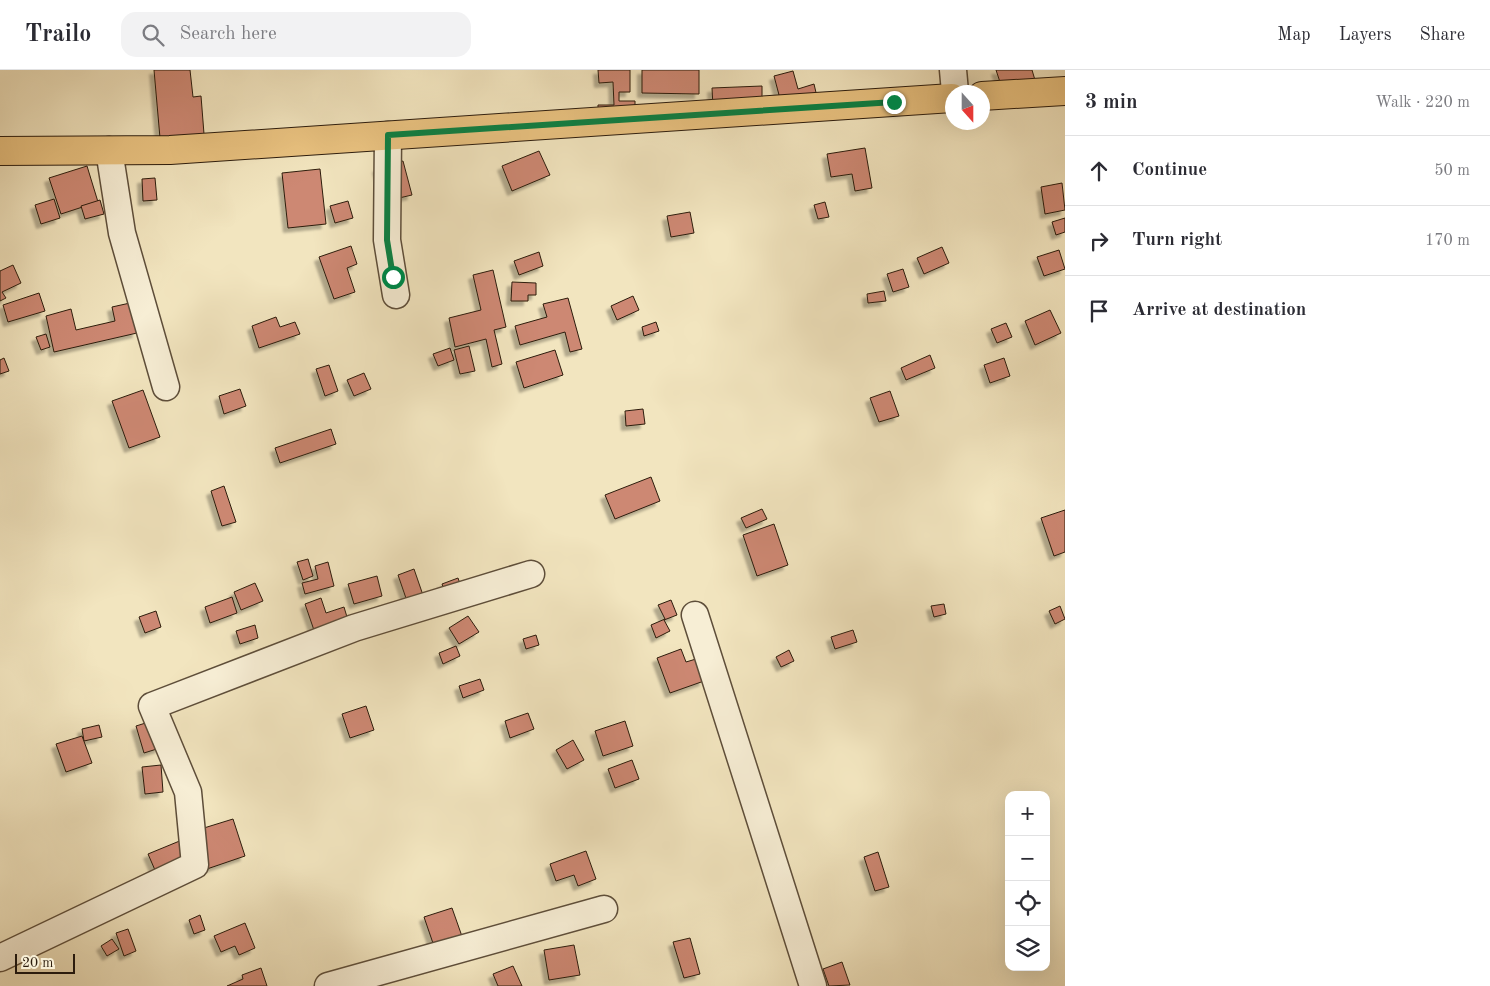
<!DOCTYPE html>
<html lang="en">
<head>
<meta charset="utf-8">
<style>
	body { margin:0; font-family:"Old Standard TT",serif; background:#f2f2f3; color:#2b2b33 }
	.controls { position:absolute; right:15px; bottom:15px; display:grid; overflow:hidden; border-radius:10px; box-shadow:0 5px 20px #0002 }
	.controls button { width:45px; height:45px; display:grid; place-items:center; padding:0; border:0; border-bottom:1px solid #e1e1e2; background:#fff; color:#2b2b33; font:25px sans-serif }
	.compass { position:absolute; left:945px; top:15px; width:45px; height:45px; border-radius:50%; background:#fff; box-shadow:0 5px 20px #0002; rotate:159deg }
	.scale { position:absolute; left:15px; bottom:12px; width:60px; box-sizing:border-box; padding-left:5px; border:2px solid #2c1c0d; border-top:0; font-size:14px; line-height:18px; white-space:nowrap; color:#2c1c0d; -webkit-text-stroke:4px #f7eed5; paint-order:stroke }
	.stop { position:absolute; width:15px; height:15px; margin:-11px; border:4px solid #0b8043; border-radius:50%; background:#fff }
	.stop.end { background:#0b8043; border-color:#fff; box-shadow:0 1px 5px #0008 }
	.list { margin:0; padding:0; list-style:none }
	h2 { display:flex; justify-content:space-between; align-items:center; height:65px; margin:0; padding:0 20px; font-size:21px }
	h2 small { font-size:16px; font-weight:400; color:#7c7c81 }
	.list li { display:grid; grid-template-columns:32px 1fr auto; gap:15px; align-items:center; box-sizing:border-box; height:70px; padding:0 20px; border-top:1px solid #e1e1e2 }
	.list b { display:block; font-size:19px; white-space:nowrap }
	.list em { font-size:16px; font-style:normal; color:#7c7c81 }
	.icon { flex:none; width:28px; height:28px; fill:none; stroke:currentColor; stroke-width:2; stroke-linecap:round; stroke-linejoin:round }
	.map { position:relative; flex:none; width:1065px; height:916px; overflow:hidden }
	header { display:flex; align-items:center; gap:30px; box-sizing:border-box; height:70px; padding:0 25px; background:#fff; border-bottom:1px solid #e1e1e2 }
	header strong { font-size:24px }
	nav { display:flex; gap:28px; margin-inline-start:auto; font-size:18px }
	.search { width:350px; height:45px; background:#f2f2f3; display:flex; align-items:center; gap:12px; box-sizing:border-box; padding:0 18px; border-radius:15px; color:#7c7c81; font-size:19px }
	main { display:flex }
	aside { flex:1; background:#fff }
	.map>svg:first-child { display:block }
</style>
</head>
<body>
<header>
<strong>Trailo</strong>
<div class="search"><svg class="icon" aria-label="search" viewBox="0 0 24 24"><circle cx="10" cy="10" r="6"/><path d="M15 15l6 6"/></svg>Search here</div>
<nav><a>Map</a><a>Layers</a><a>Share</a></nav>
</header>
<main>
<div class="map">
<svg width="1065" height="916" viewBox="0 0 1065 916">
	<defs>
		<filter id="shadow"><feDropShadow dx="-4.5" dy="4.5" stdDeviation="1" flood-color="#0004"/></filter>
	</defs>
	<rect width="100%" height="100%" fill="#f2e5bf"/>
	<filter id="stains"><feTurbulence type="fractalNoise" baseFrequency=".004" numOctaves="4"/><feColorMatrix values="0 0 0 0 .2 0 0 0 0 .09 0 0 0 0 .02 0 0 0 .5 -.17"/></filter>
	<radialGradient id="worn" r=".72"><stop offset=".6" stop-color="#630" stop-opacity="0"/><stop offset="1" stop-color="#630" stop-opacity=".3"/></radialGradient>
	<g fill="#cd8873" stroke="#2c1c0d" filter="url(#shadow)">
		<polygon points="154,0 190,0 193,27 201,26 204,64 160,68"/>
		<polygon points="598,0 630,0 630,22 619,22 619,31 635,31 635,37 598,38 598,35 614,35 613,12 599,13"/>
		<polygon points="642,0 699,0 699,24 642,23"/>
		<polygon points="996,0 1032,0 1035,10 1003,21"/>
		<polygon points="793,1 798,19 814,14 818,31 783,40 774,6"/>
		<polygon points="762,16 762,35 713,37 712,18"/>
		<polygon points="865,78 872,118 855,121 852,104 831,107 827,84"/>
		<polygon points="539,81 550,105 512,121 502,96"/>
		<polygon points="403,91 412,125 386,131 377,98"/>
		<polygon points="87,96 98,132 61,144 49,108"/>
		<polygon points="320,99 326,154 288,158 282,103"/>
		<polygon points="155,108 157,130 143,131 142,109"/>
		<polygon points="1062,113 1065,140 1045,144 1041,117"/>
		<polygon points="54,129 60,148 41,154 35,135"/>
		<polygon points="100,130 104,144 85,149 81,136"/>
		<polygon points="348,131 353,148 335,153 330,136"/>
		<polygon points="825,132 829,147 818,149 814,135"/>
		<polygon points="690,142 694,163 671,167 667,146"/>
		<polygon points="1065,148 1065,162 1056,165 1052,152"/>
		<polygon points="351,176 357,194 347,198 355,222 334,229 319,187"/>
		<polygon points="942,177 949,193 924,204 917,188"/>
		<polygon points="1059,180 1065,199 1044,206 1037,187"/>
		<polygon points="539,182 543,196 519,205 514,191"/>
		<polygon points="13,195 21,213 2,222 6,228 0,231 0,201"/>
		<polygon points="903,199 909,217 893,222 887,204"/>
		<polygon points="493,200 506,257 494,260 502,294 492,297 486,269 455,277 449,248 481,240 473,205"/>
		<polygon points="512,212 536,213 536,225 528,225 528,231 511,231"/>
		<polygon points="884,221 886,231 868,233 867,224"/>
		<polygon points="39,223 45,241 8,252 3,235"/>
		<polygon points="633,226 639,240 617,250 611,236"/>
		<polygon points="568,228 582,279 570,282 565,262 520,275 515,256 547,247 543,234"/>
		<polygon points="130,233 137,263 54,282 46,246 71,239 76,260 115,251 112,237"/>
		<polygon points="1050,240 1061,263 1035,275 1025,251"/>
		<polygon points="276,247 280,257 295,252 300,264 259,278 252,256"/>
		<polygon points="656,252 659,261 644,266 642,257"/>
		<polygon points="1006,253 1012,267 997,273 991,259"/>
		<polygon points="46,264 50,277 41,280 36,267"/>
		<polygon points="469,276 475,301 460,304 454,280"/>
		<polygon points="450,278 454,290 438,296 433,284"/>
		<polygon points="555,280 563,305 524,318 516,292"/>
		<polygon points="930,285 935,298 906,310 901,298"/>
		<polygon points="4,288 9,301 0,304 0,290"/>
		<polygon points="1004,288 1010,306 990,313 984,295"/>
		<polygon points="329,295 338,321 325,326 316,299"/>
		<polygon points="364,303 371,319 354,326 347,310"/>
		<polygon points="240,319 246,336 224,344 219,326"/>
		<polygon points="143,320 160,367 129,378 112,331"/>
		<polygon points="890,321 899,346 879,352 870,328"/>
		<polygon points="643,339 645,354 626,356 625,341"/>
		<polygon points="331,359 336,374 280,393 275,378"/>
		<polygon points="651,407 660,431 615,449 605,425"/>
		<polygon points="224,416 236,452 222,456 211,421"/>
		<polygon points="762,439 767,449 746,458 741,448"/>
		<polygon points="1065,440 1065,482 1054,486 1041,448"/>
		<polygon points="774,454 788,495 757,506 743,465"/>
		<polygon points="308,489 313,506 303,510 297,492"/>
		<polygon points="328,492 334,516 305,524 302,513 318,509 315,496"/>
		<polygon points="414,499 425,531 409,537 398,505"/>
		<polygon points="377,506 382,526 354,534 348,514"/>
		<polygon points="458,508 466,531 450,537 442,514"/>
		<polygon points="255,513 263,531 241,540 234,522"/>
		<polygon points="232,527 237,543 210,553 205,537"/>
		<polygon points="321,528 326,543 344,537 350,557 317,569 305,534"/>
		<polygon points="671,530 677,545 664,550 670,561 656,568 651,555 665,549 658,535"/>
		<polygon points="944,534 946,544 934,547 931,536"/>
		<polygon points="1060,536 1065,549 1055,554 1049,541"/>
		<polygon points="156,541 161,557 145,563 139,547"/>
		<polygon points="468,546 479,562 459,574 449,558"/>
		<polygon points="255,555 258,568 240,574 236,561"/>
		<polygon points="853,560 857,572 835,579 831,567"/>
		<polygon points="536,565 539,575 526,579 523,569"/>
		<polygon points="456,576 460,586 443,594 439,583"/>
		<polygon points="681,579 686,592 696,589 704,611 670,623 657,588"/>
		<polygon points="789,580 794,591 781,597 776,587"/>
		<polygon points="480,609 484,620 463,628 459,616"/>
		<polygon points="366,636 374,660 350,668 342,644"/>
		<polygon points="528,643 534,659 510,668 505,651"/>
		<polygon points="152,651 160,678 144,683 136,656"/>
		<polygon points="625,651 633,676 603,686 595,661"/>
		<polygon points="99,655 102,667 84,671 82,659"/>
		<polygon points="82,666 92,693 66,702 56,674"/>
		<polygon points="573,670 584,690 567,699 556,680"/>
		<polygon points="632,690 639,709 615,718 608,699"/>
		<polygon points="161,695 163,722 145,724 142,697"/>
		<polygon points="233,749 245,786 204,800 191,762"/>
		<polygon points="182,770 192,793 158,807 148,784"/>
		<polygon points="586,781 596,809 578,816 574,805 556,811 550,794"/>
		<polygon points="878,782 889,817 875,821 864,787"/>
		<polygon points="452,838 464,872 436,882 424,847"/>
		<polygon points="200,845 205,860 194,864 189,850"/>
		<polygon points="245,853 255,878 239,885 235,876 221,882 214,866"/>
		<polygon points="128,859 136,881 124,886 116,863"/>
		<polygon points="690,868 700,904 684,908 673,872"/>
		<polygon points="112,869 119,879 107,886 101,876"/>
		<polygon points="574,875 580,905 549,910 544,880"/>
		<polygon points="842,892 850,915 829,916 823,899"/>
		<polygon points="513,896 522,916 498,916 493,904"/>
		<polygon points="261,898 267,916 227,916 243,909 242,905"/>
	</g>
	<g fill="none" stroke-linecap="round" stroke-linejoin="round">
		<defs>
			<g id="minor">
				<polyline points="953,0 955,22"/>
				<polyline points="388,65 387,170 396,225"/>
				<polyline points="109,80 122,163 166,317"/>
				<polyline points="695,545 813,916"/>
				<polyline points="0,888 195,795 188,722 152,636 354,558 531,504"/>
				<polyline points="328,916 604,839"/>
			</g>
			<g id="major">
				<polyline points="982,26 1065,21"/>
				<polyline points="0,81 170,80 952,28"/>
			</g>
		</defs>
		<use href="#minor" stroke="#5e4e3a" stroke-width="29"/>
		<use href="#major" stroke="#2c1c0d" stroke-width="30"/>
		<use href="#minor" stroke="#f7eed5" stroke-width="26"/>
		<use href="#major" stroke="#e9c280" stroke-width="28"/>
	</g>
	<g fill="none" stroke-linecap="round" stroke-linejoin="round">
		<polyline stroke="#0b8043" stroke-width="6" points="393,207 387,170 388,65 894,32"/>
	</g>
	<rect width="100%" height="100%" filter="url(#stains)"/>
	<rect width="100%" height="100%" fill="url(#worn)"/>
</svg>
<div class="controls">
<button>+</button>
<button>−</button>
<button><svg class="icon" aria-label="locate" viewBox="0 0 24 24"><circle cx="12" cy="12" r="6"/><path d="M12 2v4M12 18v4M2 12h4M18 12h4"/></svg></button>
<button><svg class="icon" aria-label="layers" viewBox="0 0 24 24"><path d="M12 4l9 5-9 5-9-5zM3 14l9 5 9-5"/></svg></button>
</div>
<svg class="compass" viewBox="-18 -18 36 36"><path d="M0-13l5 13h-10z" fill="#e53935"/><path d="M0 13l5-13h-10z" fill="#7c7c81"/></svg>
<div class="scale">20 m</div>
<div class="stop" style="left:393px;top:207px"></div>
<div class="stop end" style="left:894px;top:32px"></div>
</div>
<aside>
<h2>3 min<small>Walk · 220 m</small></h2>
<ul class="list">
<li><svg class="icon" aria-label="ahead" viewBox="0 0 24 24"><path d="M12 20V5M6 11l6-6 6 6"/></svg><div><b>Continue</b></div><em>50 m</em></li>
<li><svg class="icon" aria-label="right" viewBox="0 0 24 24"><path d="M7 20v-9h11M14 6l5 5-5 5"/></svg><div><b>Turn right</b></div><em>170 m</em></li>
<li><svg class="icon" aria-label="arrive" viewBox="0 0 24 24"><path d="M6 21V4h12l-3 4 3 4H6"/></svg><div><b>Arrive at destination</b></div></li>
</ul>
</aside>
</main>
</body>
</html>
